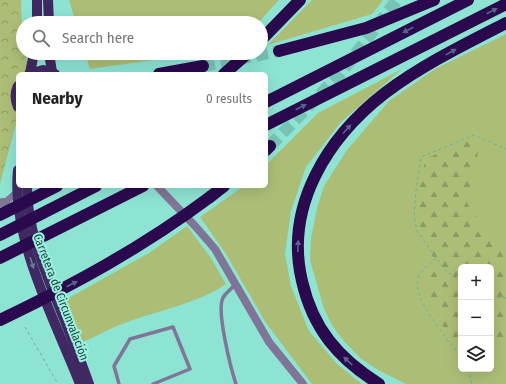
<!DOCTYPE html>
<html lang="en">
<head>
<meta charset="utf-8">
<style>
	body { margin:0; font-family:"Fira Sans Condensed",sans-serif; background:#f6f6f6; color:#222 }
	.controls { position:absolute; right:12px; bottom:12px; display:grid; overflow:hidden; border-radius:6px; box-shadow:0 4px 16px #0002 }
	.controls button { width:36px; height:36px; display:grid; place-items:center; padding:0; border:0; border-bottom:1px solid #e0e0e0; background:#fff; color:#222; font:20px sans-serif }
	.list { margin:0; padding:0; list-style:none }
	h2 { display:flex; justify-content:space-between; align-items:center; height:52px; margin:0; padding:0 16px; font-size:17px }
	h2 small { font-size:13px; font-weight:400; color:#767676 }
	.icon { flex:none; width:22px; height:22px; fill:none; stroke:currentColor; stroke-width:2; stroke-linecap:round; stroke-linejoin:round }
	.map { position:relative; flex:none; width:506px; height:384px; overflow:hidden }
	.search { position:absolute; background:#fff; box-shadow:0 4px 16px #0002; left:16px; top:16px; width:252px; height:44px; display:flex; align-items:center; gap:10px; box-sizing:border-box; padding:0 14px; border-radius:22px; color:#767676; font-size:15px }
	.panel { position:absolute; background:#fff; box-shadow:0 4px 16px #0002; left:16px; top:72px; width:252px; height:116px; border-radius:6px }
	.map>svg:first-child { display:block }
</style>
</head>
<body>
<div class="map">
<svg width="506" height="384" viewBox="0 0 506 384">
	<defs>
		<pattern id="forest-firs" width="22" height="20" patternUnits="userSpaceOnUse"><rect width="22" height="20" fill="#acbe76"/><path d="M5 1l3.5 6h-7zM16 11l3.5 6h-7z" fill="#8b9c62"/></pattern>
		<pattern id="park-crowns" width="20" height="18" patternUnits="userSpaceOnUse"><rect width="20" height="18" fill="#acbe76"/><path d="M2 6a3 3 0 1 1 6 0M12 15a3 3 0 1 1 6 0" fill="none" stroke="#8b9c62"/></pattern>
	</defs>
	<rect width="100%" height="100%" fill="#8de4d3"/>
	<g fill="#acbe76" fill-rule="evenodd">
		<polygon points="69,0 279,0 258,23 76,23"/>
		<polygon points="312,0 383,0 372,14 268,45"/>
		<path d="M506,34V384H406L378,370L360,358L342,339L332,325L324,309L310,260L311,238L317,208L324,186L347,150L389,101L435,69ZM461,267H491V369H461Z"/>
		<polygon points="85,53 202,53 90,69"/>
		<polygon points="402,69 341,122 306,167 291,211 285,254 291,286 309,331 337,364 362,384 312,384 266,323 226,254 200,217 244,186 266,186 266,165 318,113"/>
		<path d="M187,226L211,258L226,284C199,303 156,311 125,323C110,328 97,336 83,342L65,300L149,253Z"/>
	</g>
	<path fill="url(#forest-firs)" d="M470,137L478,153L467,203L499,251H506V346L491,355V267H461V351L446,333L432,303L428,276L436,263C429,248 415,228 414,211C414,194 421,175 426,159Z"/>
	<polygon fill="url(#park-crowns)" points="0,0 21,0 23,53 26,53 28,74 18,74 18,116 0,184"/>
	<g fill="none" stroke-linecap="round" stroke-linejoin="round">
		<g stroke="#77c4b5" stroke-width="12" stroke-dasharray="12 6" stroke-linecap="butt">
			<polyline points="203,66 279,51"/>
			<polyline points="270,146 340,74 397,0"/>
		</g>
		<g stroke="#69afa2" stroke-width="1" stroke-dasharray="3 3" stroke-linecap="butt">
			<path d="M436,258C430,264 421,270 418,278C411,299 450,341 461,358"/>
			<polyline points="461,282 445,270 417,231 414,216 416,190 421,157 474,135 506,149"/>
			<polyline points="491,298 506,298"/>
			<polyline points="25,327 58,384"/>
			<polyline points="468,369 472,384"/>
		</g>
		<g stroke="#807596" stroke-width="3.5">
			<path d="M235,284C232,289 225,293 223,298C216,310 231,369 236,384"/>
			<polyline points="119,384 114,366 130,339 173,327 190,369 153,384"/>
		</g>
		<g stroke="#807596" stroke-width="7">
			<polyline points="0,202 7,201 17,192"/>
			<polyline points="0,204 6,205 13,211"/>
		</g>
		<polyline stroke="#807596" stroke-width="8" points="157,186 196,227 215,249 269,342 303,384"/>
		<g stroke="#402962" stroke-width="10">
			<polyline points="48,0 49,23"/>
			<polyline points="37,23 37,0"/>
			<polyline points="49,53 52,72"/>
			<polyline points="30,73 34,53"/>
			<polyline points="29,74 43,70 55,74"/>
			<path d="M18,86C15,92 15,100 18,107"/>
			<path d="M18,170C11,239 55,320 80,384"/>
			<path d="M27,186C27,227 42,264 57,301C68,329 79,356 89,384"/>
		</g>
		<g stroke="#2b094e" stroke-width="12">
			<polyline points="261,40 300,0"/>
			<polyline points="279,51 366,28 434,0"/>
			<polyline points="159,74 203,66"/>
			<polyline points="224,74 248,53"/>
			<polyline points="266,102 468,0"/>
			<polyline points="266,125 506,4"/>
			<polyline points="266,150 270,146"/>
			<polyline points="210,197 224,186"/>
			<path d="M379,384C338,358 313,329 302,281C284,206 328,137 385,93C422,65 465,44 506,23"/>
		</g>
		<g stroke="#2b094e" stroke-width="12">
			<polyline points="0,215 57,186"/>
			<polyline points="0,235 96,186"/>
			<polyline points="0,258 143,186"/>
			<path d="M0,320C75,284 143,247 210,197"/>
		</g>
	</g>
	<defs><path id="oneway-solid" d="M-6-.8H1V-3.2L6.5 0L1 3.2V.8H-6Z"/></defs>
	<g fill="#576688">
		<use href="#oneway-solid" transform="translate(492 11) rotate(-27)"/>
		<use href="#oneway-solid" transform="translate(408 30) rotate(153)"/>
		<use href="#oneway-solid" transform="translate(451 52) rotate(-29)"/>
		<use href="#oneway-solid" transform="translate(301 107) rotate(-27)"/>
		<use href="#oneway-solid" transform="translate(347 129) rotate(-48)"/>
		<use href="#oneway-solid" transform="translate(298 246) rotate(-88)"/>
		<use href="#oneway-solid" transform="translate(72 284) rotate(-27)"/>
		<use href="#oneway-solid" transform="translate(348 361) rotate(-137)"/>
	</g>
	<use fill="#647994" href="#oneway-solid" transform="translate(32 263) rotate(73)"/>
	<g text-anchor="middle" stroke-width="4" stroke-linejoin="round" paint-order="stroke">
		<g font-size="12" fill="#1f443d" stroke="#9af1e0">
			<text transform="translate(61 297) rotate(69)" y="4">Carretera de Circunvalación</text>
		</g>
	</g>
</svg>
<div class="controls">
<button>+</button>
<button>−</button>
<button><svg class="icon" aria-label="layers" viewBox="0 0 24 24"><path d="M12 4l9 5-9 5-9-5zM3 14l9 5 9-5"/></svg></button>
</div>
<div class="search"><svg class="icon" aria-label="search" viewBox="0 0 24 24"><circle cx="10" cy="10" r="6"/><path d="M15 15l6 6"/></svg>Search here</div>
<section class="panel">
<h2>Nearby<small>0 results</small></h2>
<ul class="list">
</ul>
</section>
</div>
</body>
</html>
